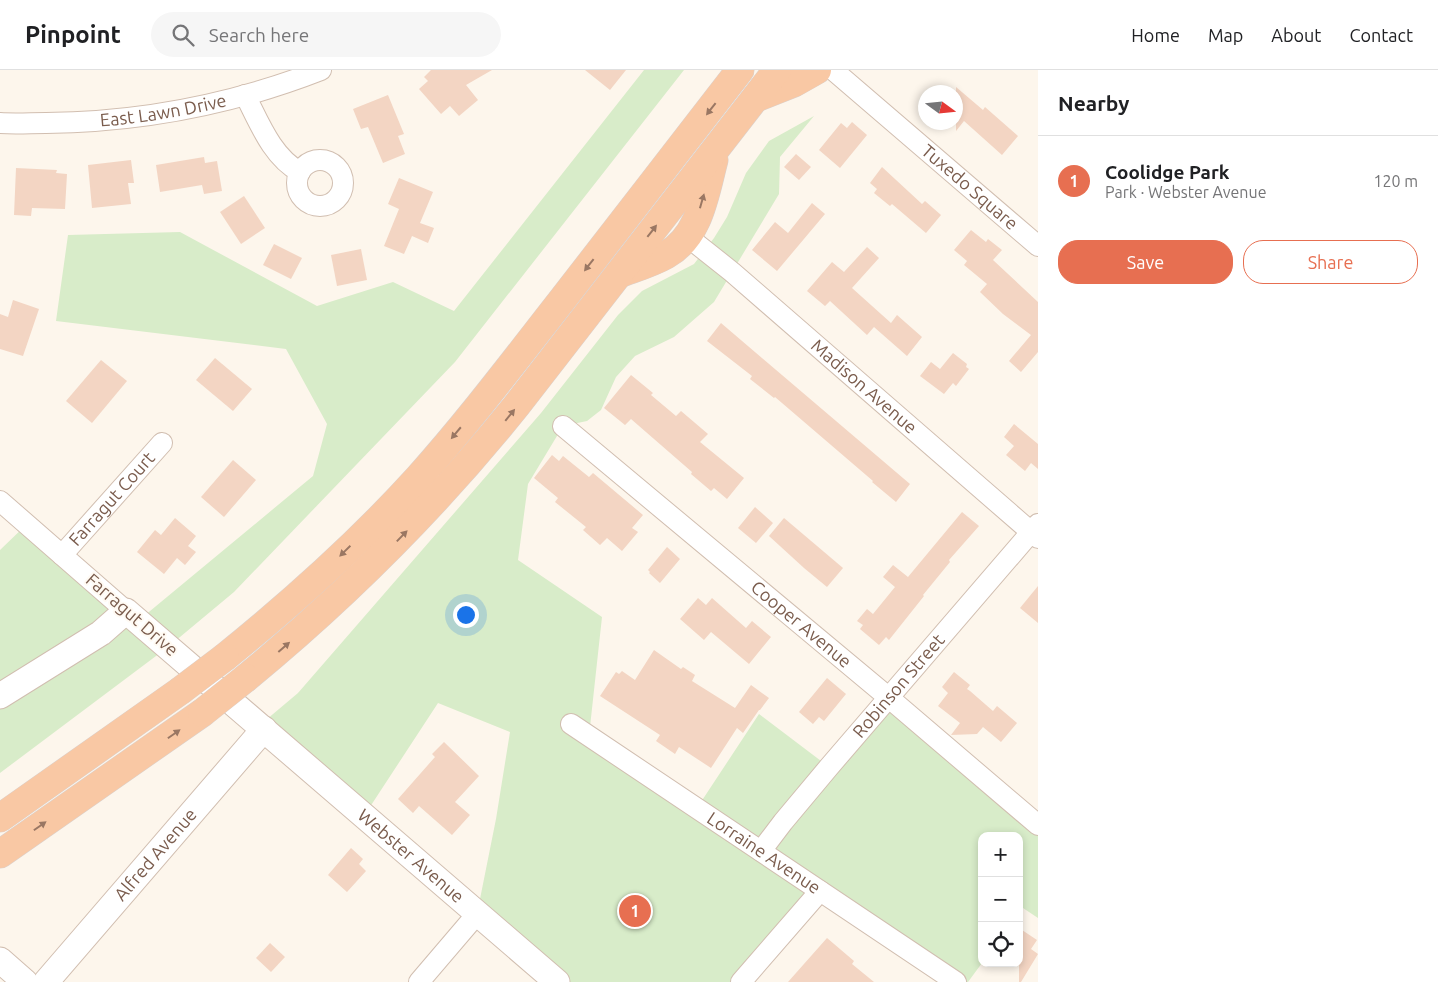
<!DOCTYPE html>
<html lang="en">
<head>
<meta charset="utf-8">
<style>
	body { margin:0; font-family:Ubuntu,sans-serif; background:#f6f6f6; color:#202124 }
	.controls { position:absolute; right:15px; bottom:15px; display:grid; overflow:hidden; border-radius:10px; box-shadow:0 2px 8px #0003 }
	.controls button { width:45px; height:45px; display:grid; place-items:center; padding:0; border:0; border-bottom:1px solid #e0e0e0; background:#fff; color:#202124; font:25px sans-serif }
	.compass { position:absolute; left:918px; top:15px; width:45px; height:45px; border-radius:50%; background:#fff; box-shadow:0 2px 8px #0003; rotate:105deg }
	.you { position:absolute; left:465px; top:544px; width:18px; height:18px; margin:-12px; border:4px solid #fff; border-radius:50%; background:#1a73e8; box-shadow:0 0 0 8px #1a73e833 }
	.badge { display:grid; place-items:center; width:32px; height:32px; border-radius:50%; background:#e76f51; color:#fff; font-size:16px; font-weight:700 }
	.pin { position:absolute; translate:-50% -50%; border:2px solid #fff; box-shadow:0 1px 5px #0006 }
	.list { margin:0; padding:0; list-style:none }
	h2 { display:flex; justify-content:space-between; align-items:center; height:65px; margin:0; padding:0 20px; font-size:21px }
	h2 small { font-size:16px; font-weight:400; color:#757577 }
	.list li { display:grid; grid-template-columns:32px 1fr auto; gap:15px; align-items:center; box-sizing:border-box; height:90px; padding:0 20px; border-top:1px solid #e0e0e0 }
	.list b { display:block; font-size:19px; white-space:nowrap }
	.list p { margin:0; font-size:16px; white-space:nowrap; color:#757577 }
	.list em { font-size:16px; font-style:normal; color:#757577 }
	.actions { display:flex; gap:10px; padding:15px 20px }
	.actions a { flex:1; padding:11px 0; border:1px solid #e76f51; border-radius:20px; text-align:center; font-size:18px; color:#e76f51 }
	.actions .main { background:#e76f51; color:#fff }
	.icon { flex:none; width:28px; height:28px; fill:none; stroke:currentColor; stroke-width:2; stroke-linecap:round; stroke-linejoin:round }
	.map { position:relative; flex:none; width:1038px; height:912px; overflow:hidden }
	header { display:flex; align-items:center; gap:30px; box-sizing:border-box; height:70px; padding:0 25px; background:#fff; border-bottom:1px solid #e0e0e0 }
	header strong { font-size:24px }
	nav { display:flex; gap:28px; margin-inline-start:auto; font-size:18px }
	.search { width:350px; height:45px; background:#f6f6f6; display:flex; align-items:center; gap:12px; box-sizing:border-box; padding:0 18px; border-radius:28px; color:#757577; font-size:19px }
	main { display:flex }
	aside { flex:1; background:#fff }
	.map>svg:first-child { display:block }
</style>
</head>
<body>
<header>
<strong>Pinpoint</strong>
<div class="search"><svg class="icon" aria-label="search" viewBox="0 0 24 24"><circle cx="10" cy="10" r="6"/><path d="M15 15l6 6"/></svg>Search here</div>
<nav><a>Home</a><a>Map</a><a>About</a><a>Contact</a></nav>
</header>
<main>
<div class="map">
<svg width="1038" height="912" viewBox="0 0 1038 912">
	<rect width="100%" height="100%" fill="#fdf6ec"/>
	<g fill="#d8ecc9">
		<polygon points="644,0 684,0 455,292 234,522 168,577 0,703 0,480 27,454 138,551 313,406 327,354 286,279 56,251 68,165 180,162 317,236 393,212 454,241"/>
		<polygon points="814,46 780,87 779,124 714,232 674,267 635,286 616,307 601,340 587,351 563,356 528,414 518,490 602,547 589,666 697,738 759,644 829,697 888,627 1038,755 1038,848 1023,838 1019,843 1019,766 982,766 982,893 968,912 956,912 820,821 741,912 557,912 477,844 496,749 510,662 438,633 364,746 260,655 298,623 541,343 618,245 642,221 694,194 714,168 727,147 746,103 769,71"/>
	</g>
	<g fill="#f3d5c3">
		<polygon points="431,0 492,0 466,15 478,30 459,46 450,36 441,44 419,19 428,11 424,7"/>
		<polygon points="585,0 626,0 610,20"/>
		<polygon points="956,17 983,40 985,37 1018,66 1002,85 964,51 956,61"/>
		<polygon points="388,25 404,64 398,66 405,84 383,93 368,57 361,59 353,39"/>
		<polygon points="852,52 867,65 840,98 819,80 841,53 847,58"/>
		<polygon points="796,84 811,97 799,110 784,97"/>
		<polygon points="204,87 205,93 217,91 222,121 204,124 202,115 160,122 156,95"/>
		<polygon points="131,90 134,113 128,113 131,134 92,138 88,95"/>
		<polygon points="882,97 922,134 925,131 941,145 926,163 892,134 890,136 874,123 877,119 870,113"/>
		<polygon points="16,98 57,100 56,103 67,104 65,139 32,138 31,146 14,145"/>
		<polygon points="399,108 433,122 420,153 434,158 428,173 412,166 404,184 384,176 399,139 388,134"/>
		<polygon points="244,126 265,158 241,174 220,142"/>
		<polygon points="812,133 825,144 777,201 752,180 775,152 788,163"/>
		<polygon points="971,160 986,172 988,169 1002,180 993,190 1038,232 1038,282 1021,302 1009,291 1031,265 1003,244 980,222 987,214 964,195 967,191 954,180"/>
		<polygon points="274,174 302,188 291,209 263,195"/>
		<polygon points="867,177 879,188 852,218 891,253 897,245 922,267 907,286 874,257 867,265 830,231 825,236 807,221 832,192 844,202"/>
		<polygon points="361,179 367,210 337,216 331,185"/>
		<polygon points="13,230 39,239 23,286 0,279 0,244 8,247"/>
		<polygon points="721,253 910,414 896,432 872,412 873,411 775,327 774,328 750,309 752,306 707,271"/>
		<polygon points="953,283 967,294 966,297 969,299 956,316 953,313 944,324 920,306 931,292 940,299"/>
		<polygon points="215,288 252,319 233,341 196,310"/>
		<polygon points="101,290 127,311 92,353 66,331"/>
		<polygon points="631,305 653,323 651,325 676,346 681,341 708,364 700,372 744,408 727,429 714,418 711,421 691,404 692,402 631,349 625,355 604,338"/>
		<polygon points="1014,354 1038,374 1038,399 1031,393 1025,401 1006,385 1014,376 1004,367"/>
		<polygon points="552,385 559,391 563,386 589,407 593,403 643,445 632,458 638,462 622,481 607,468 600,475 583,460 586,457 555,432 558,428 534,408"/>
		<polygon points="233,390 256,410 224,447 201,427"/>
		<polygon points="755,437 773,453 756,473 738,458"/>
		<polygon points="962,442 979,456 949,490 950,492 923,525 924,526 889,570 886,567 879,575 860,559 863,555 857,551 867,539 873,544 895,517 883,507 893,495 908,507"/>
		<polygon points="175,448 196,466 188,476 196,482 185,495 177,488 164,504 137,482 155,460 161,465"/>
		<polygon points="784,448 843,498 827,517 804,498 769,466"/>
		<polygon points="667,477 680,489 660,513 649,503 650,502 648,500"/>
		<polygon points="1038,516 1038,553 1020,538"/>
		<polygon points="698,528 706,535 712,528 746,558 752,551 771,567 749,594 711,562 704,570 680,549"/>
		<polygon points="654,580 681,599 683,597 695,605 692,611 735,638 751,615 769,628 760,640 759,640 743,663 737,658 711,698 679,677 675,684 656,671 660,665 600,626 616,602 619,604 622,601 635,610"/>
		<polygon points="954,602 970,615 967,619 970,621 993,641 997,636 1017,653 1001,672 983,657 977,664 951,665 960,653 938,636 948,623 942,617"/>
		<polygon points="827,608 846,624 824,651 819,647 813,654 799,642"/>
		<polygon points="444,672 479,706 455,732 470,745 452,765 419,736 413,743 398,729 435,687 432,684"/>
		<polygon points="351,778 363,789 359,794 366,801 347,822 328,805"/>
		<polygon points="1019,858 1037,870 1031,879 1038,884 1021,912 1019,912"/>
		<polygon points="827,868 854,891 852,894 874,912 788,912"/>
		<polygon points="270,873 285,887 271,902 256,888"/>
	</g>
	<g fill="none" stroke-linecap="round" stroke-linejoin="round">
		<defs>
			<g id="minor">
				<path id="s1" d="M833,0L1038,176"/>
				<path d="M245,25C259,52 272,87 300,102"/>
				<path id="s2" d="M0,53C15,54 31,53 46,53C139,52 234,34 321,0"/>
				<circle cx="320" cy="113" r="23"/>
				<path id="s3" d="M688,167L732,202L1038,468"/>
				<path id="s4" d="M563,356L888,627L1038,755"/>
				<polyline points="0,431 126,541"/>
				<path id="s5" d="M62,485L162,373"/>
				<path id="s6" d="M571,654L956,912"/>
				<path id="s7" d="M761,781L783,752L829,697L1038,454"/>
				<polyline points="419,912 477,844"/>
				<polyline points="741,912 820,821"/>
			</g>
			<g id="tertiary">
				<path id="s8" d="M0,626L101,563L126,541L557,912"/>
				<polyline points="0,890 25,912"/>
				<path id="s9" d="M46,912L264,659"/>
			</g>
			<g id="trunk">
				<polyline points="756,28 794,13 817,0"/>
				<path d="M619,204C635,198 652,193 666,185C700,166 705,124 714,90"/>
				<path d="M225,587C293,532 359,473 418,408C469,351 515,290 562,230C621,153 681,77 740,0"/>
				<path d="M246,608C347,525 435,437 517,335L777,0"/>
				<polyline points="0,748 180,621"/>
				<polyline points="0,784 202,643"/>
			</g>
		</defs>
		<use href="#minor" stroke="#d1beb0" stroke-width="22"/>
		<use href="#tertiary" stroke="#d1beb0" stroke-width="27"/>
		<use href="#trunk" stroke="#dad1cd" stroke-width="29"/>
		<use href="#minor" stroke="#fff" stroke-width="20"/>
		<use href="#tertiary" stroke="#fff" stroke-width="25"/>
		<use href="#trunk" stroke="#f9c8a4" stroke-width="28"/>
		<defs>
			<g id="trunk-bridge">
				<polyline points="180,621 225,587"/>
				<polyline points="202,643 246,608"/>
			</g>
		</defs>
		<use href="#trunk-bridge" stroke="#dad1cd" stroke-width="29" stroke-linecap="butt"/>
		<use href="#trunk-bridge" stroke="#f9c8a4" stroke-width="28"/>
	</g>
	<defs><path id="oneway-solid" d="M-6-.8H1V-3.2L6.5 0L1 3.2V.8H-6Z" transform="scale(1.25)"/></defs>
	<g fill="#9a7763">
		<use href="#oneway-solid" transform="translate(711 39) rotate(128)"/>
		<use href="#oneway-solid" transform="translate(702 131) rotate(-74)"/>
		<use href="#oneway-solid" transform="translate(652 161) rotate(-52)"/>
		<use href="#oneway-solid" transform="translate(589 195) rotate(128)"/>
		<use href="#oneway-solid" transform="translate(510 345) rotate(-51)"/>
		<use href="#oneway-solid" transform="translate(456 363) rotate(130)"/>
		<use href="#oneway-solid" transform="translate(402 466) rotate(-46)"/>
		<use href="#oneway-solid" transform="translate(345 481) rotate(136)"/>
		<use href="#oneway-solid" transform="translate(284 577) rotate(-41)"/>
		<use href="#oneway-solid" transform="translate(174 664) rotate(-35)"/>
		<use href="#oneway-solid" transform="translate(40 756) rotate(-35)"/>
	</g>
	<g text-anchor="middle" stroke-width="4" stroke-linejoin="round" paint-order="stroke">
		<g font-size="18" fill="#7a5c4d" stroke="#fffaf3">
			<text dy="6" stroke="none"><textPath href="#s2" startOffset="164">East Lawn Drive</textPath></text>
			<text dy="6" stroke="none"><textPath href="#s1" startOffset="180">Tuxedo Square</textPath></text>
			<text dy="6" stroke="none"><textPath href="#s3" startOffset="231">Madison Avenue</textPath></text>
			<text dy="6" stroke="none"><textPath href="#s5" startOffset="75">Farragut Court</textPath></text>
			<text transform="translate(132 545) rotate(41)" y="6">Farragut Drive</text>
			<text dy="6" stroke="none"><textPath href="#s4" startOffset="310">Cooper Avenue</textPath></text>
			<text dy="6" stroke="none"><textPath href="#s7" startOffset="215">Robinson Street</textPath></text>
			<text dy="6" stroke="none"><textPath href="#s6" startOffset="232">Lorraine Avenue</textPath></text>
			<text dy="6" stroke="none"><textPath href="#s9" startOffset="168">Alfred Avenue</textPath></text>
			<text dy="6" stroke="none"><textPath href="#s8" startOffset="528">Webster Avenue</textPath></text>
		</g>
	</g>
</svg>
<div class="controls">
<button>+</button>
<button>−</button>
<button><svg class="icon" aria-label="locate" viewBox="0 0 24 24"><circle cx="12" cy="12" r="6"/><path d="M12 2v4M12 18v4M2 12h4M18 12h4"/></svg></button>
</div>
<svg class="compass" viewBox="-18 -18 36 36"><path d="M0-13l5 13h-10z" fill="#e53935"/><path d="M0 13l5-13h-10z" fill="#757577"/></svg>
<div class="you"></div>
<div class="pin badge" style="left:635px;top:841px">1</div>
</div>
<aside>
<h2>Nearby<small></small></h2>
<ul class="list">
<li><span class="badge">1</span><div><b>Coolidge Park</b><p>Park · Webster Avenue</p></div><em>120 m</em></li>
</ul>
<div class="actions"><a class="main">Save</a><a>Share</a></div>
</aside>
</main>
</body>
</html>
